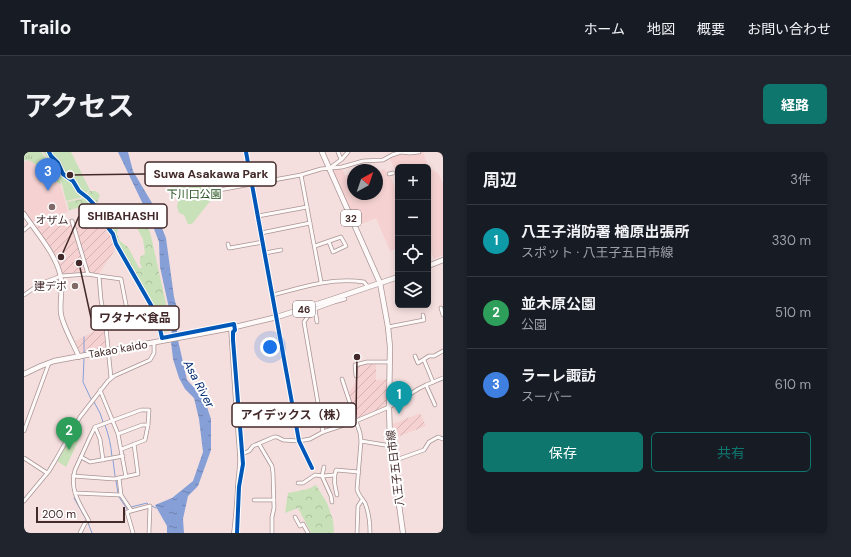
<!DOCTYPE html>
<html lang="ja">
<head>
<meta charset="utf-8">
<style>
	body { margin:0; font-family:"DM Sans","Noto Sans JP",sans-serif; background:#20242c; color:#f1f3f6 }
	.controls { position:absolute; right:12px; top:12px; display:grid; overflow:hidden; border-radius:6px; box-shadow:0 2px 6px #0003 }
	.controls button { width:36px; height:36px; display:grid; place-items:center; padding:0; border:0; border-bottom:1px solid #363941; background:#171b24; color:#f1f3f6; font:20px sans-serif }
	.compass { position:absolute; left:323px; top:12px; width:36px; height:36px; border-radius:50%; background:#171b24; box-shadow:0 2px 6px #0003; rotate:40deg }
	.scale { position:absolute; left:12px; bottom:10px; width:89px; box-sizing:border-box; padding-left:4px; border:2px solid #432929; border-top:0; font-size:11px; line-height:14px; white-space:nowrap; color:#432929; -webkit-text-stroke:3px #fff; paint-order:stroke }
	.you { position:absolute; left:246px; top:195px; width:14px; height:14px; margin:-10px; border:3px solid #fff; border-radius:50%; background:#1a73e8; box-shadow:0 0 0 6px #1a73e833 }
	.badge { display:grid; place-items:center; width:26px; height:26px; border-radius:50%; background:#0f766e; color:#fff; font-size:13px; font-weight:700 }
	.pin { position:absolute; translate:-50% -33px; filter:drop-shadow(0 1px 2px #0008) }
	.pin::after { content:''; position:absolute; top:21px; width:14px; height:12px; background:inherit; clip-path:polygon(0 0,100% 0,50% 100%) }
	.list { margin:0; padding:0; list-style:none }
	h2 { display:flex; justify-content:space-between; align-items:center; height:52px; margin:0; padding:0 16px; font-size:17px }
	h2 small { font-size:13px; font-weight:400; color:#9ea1a6 }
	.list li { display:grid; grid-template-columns:26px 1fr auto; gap:12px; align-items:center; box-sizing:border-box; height:72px; padding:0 16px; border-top:1px solid #363941 }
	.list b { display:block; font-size:15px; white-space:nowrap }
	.list p { margin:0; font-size:13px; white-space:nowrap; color:#9ea1a6 }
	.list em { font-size:13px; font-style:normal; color:#9ea1a6 }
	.actions { display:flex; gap:8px; padding:12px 16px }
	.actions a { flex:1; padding:9px 0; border:1px solid #0f766e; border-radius:6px; text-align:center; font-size:14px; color:#0f766e }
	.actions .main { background:#0f766e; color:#fff }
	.icon { flex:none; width:22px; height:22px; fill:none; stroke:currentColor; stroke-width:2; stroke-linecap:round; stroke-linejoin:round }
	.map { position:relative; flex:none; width:419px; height:381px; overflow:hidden; border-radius:6px }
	header { display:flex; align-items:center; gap:24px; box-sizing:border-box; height:56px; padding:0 20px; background:#171b24; border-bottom:1px solid #363941 }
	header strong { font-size:19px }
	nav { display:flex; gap:22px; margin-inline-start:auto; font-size:14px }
	.intro { display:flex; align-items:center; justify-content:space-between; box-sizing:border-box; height:96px; padding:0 24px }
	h1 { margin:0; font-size:28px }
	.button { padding:10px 18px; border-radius:6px; background:#0f766e; color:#fff; font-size:14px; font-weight:700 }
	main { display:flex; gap:24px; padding:0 24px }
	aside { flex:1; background:#171b24; border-radius:6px; box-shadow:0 2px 6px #0003 }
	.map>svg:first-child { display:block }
</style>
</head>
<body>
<header>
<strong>Trailo</strong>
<nav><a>ホーム</a><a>地図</a><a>概要</a><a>お問い合わせ</a></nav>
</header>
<div class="intro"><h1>アクセス</h1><a class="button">経路</a></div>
<main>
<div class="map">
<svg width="419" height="381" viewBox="0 0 419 381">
	<defs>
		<pattern id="industrial-furrows" width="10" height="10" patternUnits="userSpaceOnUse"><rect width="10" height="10" fill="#f5d2d1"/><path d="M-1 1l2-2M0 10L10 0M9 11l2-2" fill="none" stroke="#d3b4b3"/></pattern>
		<pattern id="grass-tufts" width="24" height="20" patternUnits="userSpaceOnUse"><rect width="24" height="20" fill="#c8e1b8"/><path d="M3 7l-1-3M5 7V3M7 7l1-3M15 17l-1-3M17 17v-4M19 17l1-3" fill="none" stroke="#adc19e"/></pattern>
		<pattern id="forest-crowns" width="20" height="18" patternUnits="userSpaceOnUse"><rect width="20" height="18" fill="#c8e1b8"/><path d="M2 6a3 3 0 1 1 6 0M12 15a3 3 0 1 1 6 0" fill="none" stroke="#adc19e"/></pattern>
		<pattern id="water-ripples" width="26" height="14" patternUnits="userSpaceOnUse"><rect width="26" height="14" fill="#86a0d7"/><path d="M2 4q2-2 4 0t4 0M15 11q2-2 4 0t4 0" fill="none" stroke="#6f82ae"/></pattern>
	</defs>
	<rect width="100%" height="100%" fill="#f5dfde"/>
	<g fill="#f5d2d1">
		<polygon points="377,0 399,0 405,17 414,21 419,31 419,103 410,107 404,92 404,15 374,15 374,25 365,5"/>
		<polygon points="2,9 7,9 37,34 44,60 19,68 8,70 0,59 0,11"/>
		<polygon points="318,15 321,23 329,21 329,42 353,42 353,19 361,17 362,20 364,19 374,43 374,96 366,99 352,66 338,72 335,65 330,67 308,17"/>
	</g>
	<g fill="url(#industrial-furrows)">
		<polygon points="76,66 83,77 84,80 86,80 90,92 92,93 93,95 75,122 65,120 50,70"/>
		<polygon points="46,68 61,121 39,122 34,109 28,98 11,74 26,70 35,71"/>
		<polygon points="79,175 82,197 57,202 51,189"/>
		<polygon points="352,211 352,228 364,227 363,254 333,267 325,241 331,231 333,224 332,214 343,212"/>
		<polygon points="396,261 402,274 368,287 368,281 369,279 369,272"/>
	</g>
	<polygon fill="url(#grass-tufts)" points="0,0 17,0 29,15 37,31 37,33 7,9 1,8 0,9"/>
	<g fill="url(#forest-crowns)">
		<path d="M66,39H72L76,43L73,51L88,68L93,64L96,67L93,82L96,89L104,95L115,116H118L116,111V105L121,102L119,87L114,78L111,62L116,61L123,71L127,84L146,170V178L138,181L134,162L132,156L103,106L95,93L93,92C90,79 76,60 65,53L45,58L43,50L57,47Z"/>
		<polygon points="292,333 303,351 309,368 310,381 287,381 274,356 261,361 264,341 284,337"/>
	</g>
	<g fill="#c8e1b8">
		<polygon points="19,0 47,0 66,38 56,46 42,49 38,32 30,14"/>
		<polygon points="193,23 195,38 168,72 164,72 160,63 155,61 153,55 154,50 142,26"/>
		<polygon points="51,276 58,281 42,315 33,309"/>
	</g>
	<polygon fill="url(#water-ripples)" points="94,0 104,0 109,19 128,51 142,86 150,145 155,164 153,178 154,188 163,228 180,246 187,267 187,298 174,334 164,344 159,367 160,381 143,381 143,374 131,353 148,346 169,329 179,300 175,267 170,246 161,237 155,226 149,207 147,190 148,170 136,115 135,90 127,69"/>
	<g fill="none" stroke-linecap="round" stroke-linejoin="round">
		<g stroke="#86a0d7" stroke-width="1">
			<polyline points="60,185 60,202"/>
			<polyline points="60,207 59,230 67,247"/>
			<polyline points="70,250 76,261 79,270"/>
			<path d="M81,273C85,284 87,293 88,305"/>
			<polyline points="89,308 91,324"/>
			<polyline points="92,329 94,341"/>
			<polyline points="95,345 103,357"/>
			<polyline points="50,346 63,369"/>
			<polyline points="128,354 132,356"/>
			<polyline points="107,355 123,351 124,352"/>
			<polyline points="64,371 68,381"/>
		</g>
		<defs>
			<g id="street">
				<polyline points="222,0 275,289 288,316"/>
				<polyline points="314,0 317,7"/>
				<polyline points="306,16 318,7 324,0"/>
				<polyline points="365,22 369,21"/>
				<polyline points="277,23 297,130"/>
				<polyline points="195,38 277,23 297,17 318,15 339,9 359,8 368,3 377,0 386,1 395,0"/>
				<polyline points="234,64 283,55"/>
				<polyline points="48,69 64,122"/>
				<polyline points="0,78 7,72"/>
				<polyline points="237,81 286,71"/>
				<polyline points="204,92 205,96 206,96 239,90"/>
				<polyline points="291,94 317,85 322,94 309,100 305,90"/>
				<polyline points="241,101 257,98"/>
				<polyline points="75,124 97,127 105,168"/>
				<polyline points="0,143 16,132 37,124 64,122 75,124 77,148 82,176 87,226"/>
				<path d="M249,143C278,135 309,125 340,130L344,135"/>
				<polyline points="310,150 321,147"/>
				<polyline points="417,156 419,163"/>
				<polyline points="291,157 293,170"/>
				<polyline points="364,175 400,168 399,163"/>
				<polyline points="82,176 117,164 130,161"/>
				<polyline points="391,204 394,211 405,204 410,204 419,199"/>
				<polyline points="400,208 409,230"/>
				<polyline points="332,224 331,213 343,210 366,210"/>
				<polyline points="318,227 336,281 337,289"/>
				<polyline points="402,233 411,253"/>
				<polyline points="76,238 94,282 102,325"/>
				<polyline points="71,275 76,287 79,308"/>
				<polyline points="0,279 25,211"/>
				<polyline points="299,280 280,170 287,160 291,157 310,150 309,147"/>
				<polyline points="94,282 118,273 124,273"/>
				<polyline points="235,292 248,314 249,321 250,356 248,365 248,381"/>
				<polyline points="216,303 225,299 229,294 250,285 253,285 259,288 275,289 286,287 299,280 332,269 365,255 377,248 394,237 402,233 419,226"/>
				<polyline points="57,305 66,310 99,304"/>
				<polyline points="0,306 23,321"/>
				<polyline points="369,309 400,298 405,290 414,285 419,287"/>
				<polyline points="300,315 298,324 307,344 308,350"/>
				<polyline points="49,324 90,327 114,322 110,292"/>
				<polyline points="95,326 97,343 107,358"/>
				<polyline points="274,331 279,331 291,323 300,324 310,323"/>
				<polyline points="51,341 97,343"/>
				<path d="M313,343C311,334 309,327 312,318L335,320"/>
				<polyline points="230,348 250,348"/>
				<polyline points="0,349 25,319 31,309 56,265 84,229 90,224 126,208 130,201 130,191"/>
				<polyline points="271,365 276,374 279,372 284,381"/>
				<path d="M56,381L61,371L65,369C56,352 45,338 51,318L66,285L71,275L117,258H125L124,273L121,288L98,297"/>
				<polyline points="109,381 103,360 126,354 125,381"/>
				<polyline points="333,381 334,354 338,348"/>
				<path d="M346,381C346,370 345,361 341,351C338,346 334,343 333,337L337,289L367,294"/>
			</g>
			<g id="secondary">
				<path d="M0,62C12,80 31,101 36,122C40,135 35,149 37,162C39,174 50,193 55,205"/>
				<path d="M207,176L211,237L216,303C217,314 214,325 214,336C213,351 212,366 210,381"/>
			</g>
			<g id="primary">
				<polyline points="298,0 356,131 364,175 366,195 365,255 366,288 379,381"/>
				<polyline points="404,114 419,108"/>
				<polyline points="0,222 17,214 30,209 207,176 253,165 309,147 374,125"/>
			</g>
		</defs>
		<use href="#street" stroke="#aa9595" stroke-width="4.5"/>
		<use href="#secondary" stroke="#aa9595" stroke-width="5.5"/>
		<use href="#primary" stroke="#aa9595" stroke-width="6"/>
		<use href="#street" stroke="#fefafa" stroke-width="3"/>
		<use href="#secondary" stroke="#fefafa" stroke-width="4"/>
		<use href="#primary" stroke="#fefafa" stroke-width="4.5"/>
		<defs>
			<g id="cycleway">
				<polyline points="25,0 27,4 34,11 39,22 49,29 55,39 64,46 81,64 82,73 89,82 92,92 131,160 134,168 138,186 210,172 211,178 209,180 209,188 219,312 215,335 213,381"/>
				<polyline points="222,0 275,289 288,316"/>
			</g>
		</defs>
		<use href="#cycleway" stroke="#fff" stroke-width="6"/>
		<use href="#cycleway" stroke="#0057b8" stroke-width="4"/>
	</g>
	<g fill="#816968" stroke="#fff" stroke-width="1.5">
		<circle cx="28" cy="55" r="4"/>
		<circle cx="51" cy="134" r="4"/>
	</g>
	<g text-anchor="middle" stroke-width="4" stroke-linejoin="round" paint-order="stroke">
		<g fill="#fff" stroke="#7b6969" stroke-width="1">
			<rect x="317" y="58" width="20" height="16" rx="3"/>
			<rect x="269" y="149" width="22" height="16" rx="3"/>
		</g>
		<g font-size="10" font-weight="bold" fill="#432929">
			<text x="327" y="70">32</text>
			<text x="280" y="161">46</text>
		</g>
		<g font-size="11" fill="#224f1a" stroke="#fff">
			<text x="170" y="46">下川口公園</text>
		</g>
		<g font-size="11" fill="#432929" stroke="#fff">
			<text x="28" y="72">オザム</text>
			<text x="43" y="138" text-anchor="end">建デポ</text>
		</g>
		<g font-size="11" fill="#432929" stroke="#fff">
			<text transform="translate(94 197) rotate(-10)" y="4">Takao kaido</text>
			<text transform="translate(371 316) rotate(-97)" y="4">八王子五日市線</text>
		</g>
		<g font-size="12" font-style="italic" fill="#032c73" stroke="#fff">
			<text transform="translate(175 232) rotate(62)" y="4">Asa River</text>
		</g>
	</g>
	<path fill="none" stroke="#432929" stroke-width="1.5" d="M46 23L121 22M37 105L55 64M55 111L67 166M333 205L332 263"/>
	<g fill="#432929" stroke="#fff" stroke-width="1.5">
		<circle cx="46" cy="23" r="4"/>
		<circle cx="37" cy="105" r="4"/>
		<circle cx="55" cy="111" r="4"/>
		<circle cx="333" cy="205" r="4"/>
	</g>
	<g fill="#fff" stroke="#432929" stroke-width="1.5">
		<rect x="121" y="10" width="131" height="24" rx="4"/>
		<rect x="55" y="52" width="88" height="24" rx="4"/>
		<rect x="67" y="154" width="88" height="24" rx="4"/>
		<rect x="208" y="251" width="124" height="24" rx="4"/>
	</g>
	<g font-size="12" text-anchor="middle" font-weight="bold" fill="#432929">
		<text x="187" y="26">Suwa Asakawa Park</text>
		<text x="99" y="68">SHIBAHASHI</text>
		<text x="111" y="170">ワタナベ食品</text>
		<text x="270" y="267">アイデックス（株）</text>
	</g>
</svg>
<div class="controls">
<button>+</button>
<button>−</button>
<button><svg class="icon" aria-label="locate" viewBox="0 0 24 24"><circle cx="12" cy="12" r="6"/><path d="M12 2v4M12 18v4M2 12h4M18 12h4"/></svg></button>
<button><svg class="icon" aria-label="layers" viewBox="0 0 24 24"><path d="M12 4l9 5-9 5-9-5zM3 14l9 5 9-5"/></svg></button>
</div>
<svg class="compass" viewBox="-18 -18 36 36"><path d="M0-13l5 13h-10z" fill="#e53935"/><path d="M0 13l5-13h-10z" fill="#9ea1a6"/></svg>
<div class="scale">200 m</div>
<div class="you"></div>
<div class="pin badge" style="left:375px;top:262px;background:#0f9aa8">1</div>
<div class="pin badge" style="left:45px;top:298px;background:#2e9e5b">2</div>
<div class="pin badge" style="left:24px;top:39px;background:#3f7fe0">3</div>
</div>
<aside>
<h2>周辺<small>3件</small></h2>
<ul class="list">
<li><span class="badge" style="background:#0f9aa8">1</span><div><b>八王子消防署 楢原出張所</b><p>スポット · 八王子五日市線</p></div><em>330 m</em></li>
<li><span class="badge" style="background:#2e9e5b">2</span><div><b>並木原公園</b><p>公園</p></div><em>510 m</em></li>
<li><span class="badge" style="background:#3f7fe0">3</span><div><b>ラーレ諏訪</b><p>スーパー</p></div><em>610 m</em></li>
</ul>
<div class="actions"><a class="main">保存</a><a>共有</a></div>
</aside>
</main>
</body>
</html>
